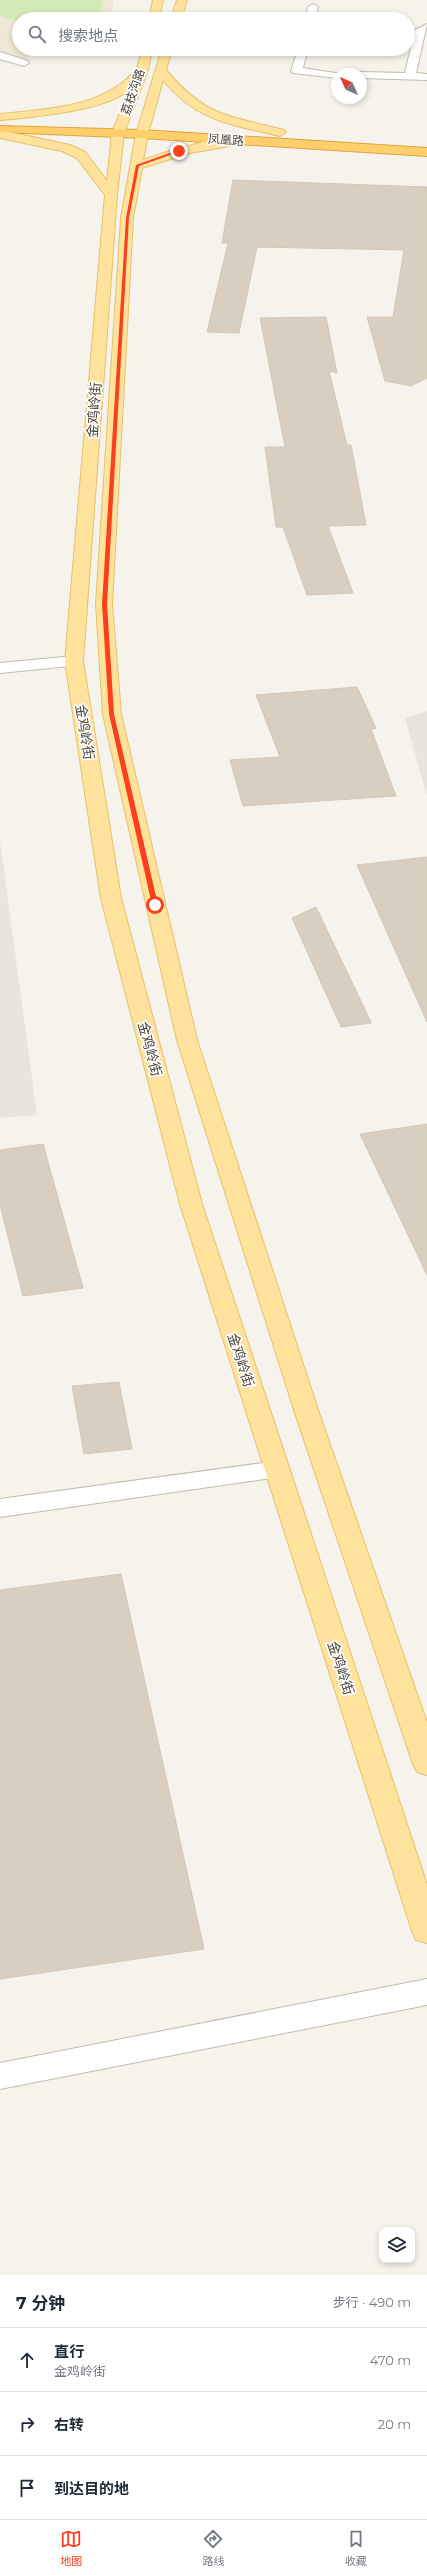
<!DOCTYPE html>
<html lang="zh">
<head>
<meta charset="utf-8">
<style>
	body { margin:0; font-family:Montserrat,"Noto Sans SC",sans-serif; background:#f6f6f7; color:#1f2937 }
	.controls { position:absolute; right:12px; bottom:12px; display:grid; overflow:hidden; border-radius:8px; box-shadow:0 2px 6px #0003 }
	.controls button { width:36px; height:36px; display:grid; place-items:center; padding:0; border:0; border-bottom:1px solid #e0e1e3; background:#fff; color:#1f2937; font:20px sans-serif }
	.compass { position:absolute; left:331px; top:68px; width:36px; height:36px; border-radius:50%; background:#fff; box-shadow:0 2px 6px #0003; rotate:315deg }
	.stop { position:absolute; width:12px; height:12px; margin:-9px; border:3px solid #fc3f1d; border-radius:50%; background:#fff }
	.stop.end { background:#fc3f1d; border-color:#fff; box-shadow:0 1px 4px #0008 }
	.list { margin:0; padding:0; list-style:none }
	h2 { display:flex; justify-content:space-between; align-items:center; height:52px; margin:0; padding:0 16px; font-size:17px }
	h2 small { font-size:13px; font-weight:400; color:#747a83 }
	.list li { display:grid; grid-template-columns:26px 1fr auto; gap:12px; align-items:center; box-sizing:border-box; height:64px; padding:0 16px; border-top:1px solid #e0e1e3 }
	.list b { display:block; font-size:15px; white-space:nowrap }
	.list p { margin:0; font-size:13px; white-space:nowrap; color:#747a83 }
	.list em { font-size:13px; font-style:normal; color:#747a83 }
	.icon { flex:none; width:22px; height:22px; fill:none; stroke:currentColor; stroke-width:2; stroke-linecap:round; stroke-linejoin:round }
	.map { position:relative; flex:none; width:427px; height:2275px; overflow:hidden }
	.search { position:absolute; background:#fff; box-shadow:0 2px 6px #0003; left:12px; right:12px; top:12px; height:44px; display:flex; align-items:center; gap:10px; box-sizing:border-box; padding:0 14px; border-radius:22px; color:#747a83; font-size:15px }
	.sheet { height:244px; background:#fff }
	nav { display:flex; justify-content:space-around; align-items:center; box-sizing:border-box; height:56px; border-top:1px solid #e0e1e3; background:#fff; font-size:11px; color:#747a83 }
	nav a { display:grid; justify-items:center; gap:2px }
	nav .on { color:#fc3f1d }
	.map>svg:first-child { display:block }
</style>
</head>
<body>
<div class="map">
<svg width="427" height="2275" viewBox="0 0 427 2275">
	<rect width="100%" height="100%" fill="#f6f3ec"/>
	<g fill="#eae5da">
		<polygon points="427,711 427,796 405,718"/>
		<polygon points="0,841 37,1115 0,1118"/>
	</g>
	<polygon fill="#efe8d6" points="0,0 114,0 110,19 19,19 19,49 92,49 91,52 38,55 0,63"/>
	<polygon fill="#d2eab5" points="0,0 103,0 98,19 19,19 19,22 0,16"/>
	<g fill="#d8cfc1" stroke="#d3c7b4">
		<polygon points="233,180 427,187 427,378 411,386 385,381 367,317 393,317 404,250 257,247 239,333 207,332 228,243 222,243"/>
		<polygon points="326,317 337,373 329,371 347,445 351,445 366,525 328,526 353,593 307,595 283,527 276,527 265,447 285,447 260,318"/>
		<polygon points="357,687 376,728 371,729 396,796 243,806 230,760 280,757 256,695"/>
		<polygon points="427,857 427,1022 357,865"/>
		<polygon points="316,907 371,1022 371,1023 341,1027 292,918"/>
		<polygon points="427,1124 427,1275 360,1134"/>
		<polygon points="43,1144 83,1288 23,1296 0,1205 0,1150"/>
		<polygon points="119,1382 132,1449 84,1454 72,1386"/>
		<polygon points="121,1574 204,1949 0,1979 0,1590"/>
	</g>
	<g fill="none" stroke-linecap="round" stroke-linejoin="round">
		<defs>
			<g id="minor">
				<polygon points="313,4 318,7 315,19 305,19 308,7"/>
				<polygon points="427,24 416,73 427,74 427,80 361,78 361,74 356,74 361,72 405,73 415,30"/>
				<polygon points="298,49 308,49 303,68 342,74 337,74 337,78 293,73 291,71"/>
				<polygon points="0,52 28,61 29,63 24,66 0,59"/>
				<polygon points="74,656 80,657 83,661 80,665 0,673 0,663"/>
				<polygon points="277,1461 286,1464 290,1470 286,1476 0,1517 0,1499"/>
				<polygon points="427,1979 427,2005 0,2089 0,2063"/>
			</g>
			<g id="major">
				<polygon points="153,0 163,0 159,19 149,19"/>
				<polygon points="177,0 187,0 181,19 171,19"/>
				<path d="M142,49H152L148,70L124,133L117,195L83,661L121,898L202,1204L427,1885V1943L416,1940L412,1931L180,1204L101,898L65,661L105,195L77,158L62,151L0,138V130L70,145L85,152L107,181L112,133L129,90C105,111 32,117 0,120V114C46,109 105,108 136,69C139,65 140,55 142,49Z"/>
				<path d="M162,49H172L166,70C207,118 227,115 284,130L286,132L280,136C230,124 198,122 163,80L148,134L143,160C157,155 234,129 242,141L236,145L190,153L142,168L133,218L112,604L121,714L197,1040L318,1410L427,1723V1775L417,1772L413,1764L294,1410L177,1040L103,714L96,604L121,218L136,134Z"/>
			</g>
			<polygon id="highway" points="0,126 142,130 427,148 427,156 142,138 0,132"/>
		</defs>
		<use href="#minor" stroke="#c2bbae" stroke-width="2"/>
		<use href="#major" stroke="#e6c16a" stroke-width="2"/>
		<use href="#highway" stroke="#e0a43c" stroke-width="2"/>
		<use href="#minor" fill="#fff" fill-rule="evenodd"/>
		<use href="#major" fill="#ffe39c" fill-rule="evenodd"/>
		<use href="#highway" fill="#ffcf6e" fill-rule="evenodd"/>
	</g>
	<polygon fill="#fc3f1d" points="178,150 181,151 139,166 129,218 107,604 114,714 158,905 155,907 152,905 109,714 102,604 126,218 136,165"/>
	<g text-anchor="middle" stroke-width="3.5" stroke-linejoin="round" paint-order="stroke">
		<g font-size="12" fill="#4b4439" stroke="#fff">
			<text transform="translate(133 92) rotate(-71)" y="4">荔枝沟路</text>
			<text transform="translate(226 140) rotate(4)" y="4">凤凰路</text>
		</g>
		<g font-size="14" fill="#4b4439" stroke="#fff">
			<text transform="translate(94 410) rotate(-86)" y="5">金鸡岭街</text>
			<text transform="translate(85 732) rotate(81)" y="5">金鸡岭街</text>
			<text transform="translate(150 1049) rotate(75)" y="5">金鸡岭街</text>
			<text transform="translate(241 1360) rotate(72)" y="5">金鸡岭街</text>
			<text transform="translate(341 1668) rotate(72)" y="5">金鸡岭街</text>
		</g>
	</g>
</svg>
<div class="controls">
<button><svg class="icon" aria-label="layers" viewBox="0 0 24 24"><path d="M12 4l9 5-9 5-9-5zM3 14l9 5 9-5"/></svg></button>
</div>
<svg class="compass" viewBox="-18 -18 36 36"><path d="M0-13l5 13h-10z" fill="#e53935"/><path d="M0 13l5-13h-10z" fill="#747a83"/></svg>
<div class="stop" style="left:155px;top:905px"></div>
<div class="stop end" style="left:179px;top:151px"></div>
<div class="search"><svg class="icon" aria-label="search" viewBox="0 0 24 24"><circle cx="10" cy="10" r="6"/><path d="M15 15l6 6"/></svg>搜索地点</div>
</div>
<section class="sheet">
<h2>7 分钟<small>步行 · 490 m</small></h2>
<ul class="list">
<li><svg class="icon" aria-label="ahead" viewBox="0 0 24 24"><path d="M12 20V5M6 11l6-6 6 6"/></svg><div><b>直行</b><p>金鸡岭街</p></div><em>470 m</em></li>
<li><svg class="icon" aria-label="right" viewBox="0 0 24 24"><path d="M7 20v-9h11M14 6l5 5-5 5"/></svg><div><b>右转</b></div><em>20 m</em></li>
<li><svg class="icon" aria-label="arrive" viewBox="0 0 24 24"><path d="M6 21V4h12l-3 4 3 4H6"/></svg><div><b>到达目的地</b></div></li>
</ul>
</section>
<nav>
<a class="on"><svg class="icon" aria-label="map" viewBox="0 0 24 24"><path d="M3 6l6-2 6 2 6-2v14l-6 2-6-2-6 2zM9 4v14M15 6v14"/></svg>地图</a>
<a><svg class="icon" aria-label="directions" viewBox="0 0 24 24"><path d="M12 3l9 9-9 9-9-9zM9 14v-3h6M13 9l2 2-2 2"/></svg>路线</a>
<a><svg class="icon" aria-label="saved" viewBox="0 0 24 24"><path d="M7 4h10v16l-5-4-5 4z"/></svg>收藏</a>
</nav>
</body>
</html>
